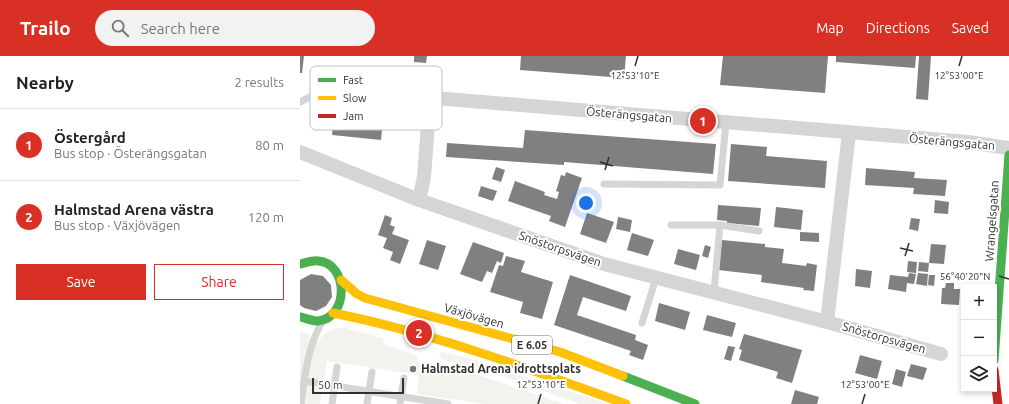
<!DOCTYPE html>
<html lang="en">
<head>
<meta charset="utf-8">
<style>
	body { margin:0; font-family:Ubuntu,sans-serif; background:#f2f2f2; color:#222 }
	.controls { position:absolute; right:12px; bottom:12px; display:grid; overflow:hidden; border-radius:0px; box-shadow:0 2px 6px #0003 }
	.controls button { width:36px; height:36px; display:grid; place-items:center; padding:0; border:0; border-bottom:1px solid #e0e0e0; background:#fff; color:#222; font:20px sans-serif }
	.scale { position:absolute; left:12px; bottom:10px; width:92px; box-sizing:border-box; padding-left:4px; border:2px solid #313131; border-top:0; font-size:11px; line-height:14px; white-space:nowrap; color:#313131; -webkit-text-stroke:3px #fff; paint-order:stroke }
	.you { position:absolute; left:286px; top:147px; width:14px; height:14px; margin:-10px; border:3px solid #fff; border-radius:50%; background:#1a73e8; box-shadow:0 0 0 6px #1a73e833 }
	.badge { display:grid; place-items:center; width:26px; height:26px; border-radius:50%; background:#d93025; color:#fff; font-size:13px; font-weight:700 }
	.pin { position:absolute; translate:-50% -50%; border:2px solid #fff; box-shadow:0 1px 4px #0006 }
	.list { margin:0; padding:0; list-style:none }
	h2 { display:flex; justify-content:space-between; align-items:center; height:52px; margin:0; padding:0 16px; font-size:17px }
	h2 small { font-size:13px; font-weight:400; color:#767676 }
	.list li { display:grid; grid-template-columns:26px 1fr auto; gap:12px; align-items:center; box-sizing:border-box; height:72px; padding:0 16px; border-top:1px solid #e0e0e0 }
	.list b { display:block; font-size:15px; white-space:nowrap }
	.list p { margin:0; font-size:13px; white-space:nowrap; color:#767676 }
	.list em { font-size:13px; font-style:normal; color:#767676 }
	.actions { display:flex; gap:8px; padding:12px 16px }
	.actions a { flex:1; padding:9px 0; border:1px solid #d93025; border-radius:0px; text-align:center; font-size:14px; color:#d93025 }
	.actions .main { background:#d93025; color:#fff }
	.icon { flex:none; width:22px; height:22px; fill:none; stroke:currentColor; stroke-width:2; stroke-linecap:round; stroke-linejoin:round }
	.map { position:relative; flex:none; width:709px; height:348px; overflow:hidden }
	header { display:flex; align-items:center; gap:24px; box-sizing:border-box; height:56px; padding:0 20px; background:#d93025; color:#fff }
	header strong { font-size:19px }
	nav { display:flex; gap:22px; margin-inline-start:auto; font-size:14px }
	.search { width:280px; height:36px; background:#f2f2f2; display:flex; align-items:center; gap:10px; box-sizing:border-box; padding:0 14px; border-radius:22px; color:#767676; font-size:15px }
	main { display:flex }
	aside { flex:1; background:#fff }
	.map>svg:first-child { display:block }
</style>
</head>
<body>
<header>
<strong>Trailo</strong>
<div class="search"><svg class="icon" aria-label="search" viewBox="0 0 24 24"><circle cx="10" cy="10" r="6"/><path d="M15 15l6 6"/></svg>Search here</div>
<nav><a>Map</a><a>Directions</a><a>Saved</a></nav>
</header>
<main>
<aside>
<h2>Nearby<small>2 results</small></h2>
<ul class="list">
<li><span class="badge">1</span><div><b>Östergård</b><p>Bus stop · Österängsgatan</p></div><em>80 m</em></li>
<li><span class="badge">2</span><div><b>Halmstad Arena västra</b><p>Bus stop · Växjövägen</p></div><em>120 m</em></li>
</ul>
<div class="actions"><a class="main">Save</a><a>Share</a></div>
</aside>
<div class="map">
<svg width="709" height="348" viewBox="0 0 709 348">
	<rect width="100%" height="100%" fill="#fff"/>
	<g fill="#f1f3ec">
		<path d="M37,272H46L85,283L83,288L117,300L120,308L167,318L160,313L264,348H185L117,338L119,319L27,305L20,348H0V275L10,279L9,283L18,286C22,278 29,274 37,272Z"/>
		<polygon points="141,296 164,301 308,348 280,348 174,310 143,304 139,301"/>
	</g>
	<g fill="#808080">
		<polygon points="0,0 4,0 2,17 0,17"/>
		<polygon points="114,0 127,0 126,7 114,6"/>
		<polygon points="221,0 326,0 324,22 220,14"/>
		<polygon points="423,0 528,0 525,37 420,29"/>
		<polygon points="536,0 616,0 615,12 536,6"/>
		<polygon points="619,0 631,0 628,44 616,43"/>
		<polygon points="34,59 83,63 81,84 32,79"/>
		<polygon points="225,74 416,88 413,118 264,106 264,109 146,101 147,87 223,92"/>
		<polygon points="431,88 467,91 466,100 527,105 525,132 428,125"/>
		<polygon points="196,111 205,114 201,126 192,123"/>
		<polygon points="566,112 615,116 614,122 647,124 645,140 613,138 614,132 565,129"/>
		<polygon points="266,116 282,122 265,171 249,165 251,160 208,145 215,125 245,136 244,139 257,143 259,136 256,135 261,119 265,120"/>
		<polygon points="181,130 197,135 193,145 178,140"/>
		<polygon points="635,144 649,146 648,158 634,157"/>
		<polygon points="418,149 461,152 459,170 427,167 427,165 417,164"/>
		<polygon points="476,151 503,154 501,174 474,171"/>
		<polygon points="287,157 314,166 306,187 280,178"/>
		<polygon points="85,159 92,162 90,169 95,171 92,178 109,184 100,208 90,204 93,196 83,192 87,182 78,179"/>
		<polygon points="318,161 332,164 330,176 316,173"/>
		<polygon points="611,162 620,163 618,175 609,173"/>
		<polygon points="500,176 519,177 519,186 500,185"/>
		<polygon points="332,177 354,184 348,200 327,194"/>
		<polygon points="127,184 146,190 138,214 119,208"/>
		<polygon points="422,184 465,188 465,191 484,193 482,207 506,210 507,207 517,209 514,235 503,234 504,232 461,226 462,219 418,214"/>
		<polygon points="173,186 204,197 201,207 197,205 192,217 187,215 182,226 160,218"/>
		<polygon points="631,188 646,189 644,208 629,207"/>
		<polygon points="405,189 411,191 408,202 402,200"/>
		<polygon points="378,193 400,199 396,214 374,208"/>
		<polygon points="206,200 225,205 221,216 253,226 242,263 220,257 223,246 190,236 199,209 203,210"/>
		<polygon points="608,205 617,206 616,217 607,216"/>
		<polygon points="619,206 629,207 628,216 618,215"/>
		<polygon points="556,213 572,215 570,232 555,230"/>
		<polygon points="609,217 616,218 614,228 607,227 606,236 588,233 590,219 608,221"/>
		<polygon points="618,217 628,218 627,230 616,228"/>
		<polygon points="11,218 23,220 31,229 32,241 26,250 16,255 4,252 0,249 0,224"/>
		<polygon points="270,219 331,240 326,255 283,241 277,259 336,279 335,284 348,289 343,304 329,299 331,295 254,269"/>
		<polygon points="629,219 635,219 634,230 628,229"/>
		<polygon points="646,227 654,227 654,233 660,233 659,249 641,248 642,232 645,232"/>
		<polygon points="359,247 390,256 385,274 355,265"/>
		<polygon points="407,259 436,267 432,281 403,274"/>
		<polygon points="444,278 502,294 492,327 476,322 478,316 439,304 442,294 439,293"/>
		<polygon points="428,290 435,291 431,305 424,303"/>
		<polygon points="560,299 582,305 577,323 555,317"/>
		<polygon points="611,308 627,312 623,324 607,320"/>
		<polygon points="596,313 606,316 602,331 592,328"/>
		<polygon points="495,334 519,341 517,348 491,348"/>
	</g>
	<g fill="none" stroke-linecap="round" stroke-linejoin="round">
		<g stroke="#d5d5d5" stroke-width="7">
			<polyline points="0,46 26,33"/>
			<polyline points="83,66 128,69"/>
			<polyline points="304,128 420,129 426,67"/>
			<polyline points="371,169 420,169"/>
			<polyline points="414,236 420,169 459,175"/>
			<polyline points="342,267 356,222"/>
			<polyline points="4,325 148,348"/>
			<path d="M1,348C5,320 7,293 21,268"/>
			<polyline points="32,348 37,311"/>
			<polyline points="67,348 72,316"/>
			<polyline points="100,348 104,322"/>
		</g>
		<g stroke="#d5d5d5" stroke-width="14">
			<polyline points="26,33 668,86 709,92"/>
			<polyline points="0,96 119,144 304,208 527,266 641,298"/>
			<polyline points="119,144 124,121 130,42"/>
			<polyline points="527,266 549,77"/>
		</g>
		<g stroke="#4caf50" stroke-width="9">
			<path d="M0,208C5,207 13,204 18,205C49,207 49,262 18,265C13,265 5,262 0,261"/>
			<polyline points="694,304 709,99"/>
			<polyline points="323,320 395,348"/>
		</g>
		<g stroke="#ffc107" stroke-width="9">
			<polyline points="41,224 57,238 65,242 260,296 323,320"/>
			<path d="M33,257C133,277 230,313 326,348"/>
		</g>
		<polyline stroke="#c62828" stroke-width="9" points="694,314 698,348"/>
	</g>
	<path fill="none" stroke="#313131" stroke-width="1.5" d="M335,10L338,0M659,10L662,0M300,106L313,110M305,114L309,101M600,192L613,195M605,200L609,187M699,220L709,223M238,348L241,338M562,348L565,338"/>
	<circle fill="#797979" stroke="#fff" stroke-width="1.5" cx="113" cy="313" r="4"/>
	<g text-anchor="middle" stroke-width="4" stroke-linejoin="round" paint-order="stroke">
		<rect fill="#fff" stroke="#6f6f6f" stroke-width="1" x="212" y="280" width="40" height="18" rx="3"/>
		<g font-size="11" font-weight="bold" fill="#313131">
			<text x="232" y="293">E 6.05</text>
		</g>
		<g font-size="12" fill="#313131" stroke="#fff">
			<text transform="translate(329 59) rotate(5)" y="4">Österängsgatan</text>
			<text transform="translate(652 86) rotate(5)" y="4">Österängsgatan</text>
			<text transform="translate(692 165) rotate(-86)" y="4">Wrangelsgatan</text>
			<text transform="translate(260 193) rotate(19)" y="4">Snöstorpsvägen</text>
			<text transform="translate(174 260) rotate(16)" y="4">Växjövägen</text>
			<text transform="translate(584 282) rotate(16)" y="4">Snöstorpsvägen</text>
		</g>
		<g font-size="12" font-weight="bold" fill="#313131" stroke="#fff" text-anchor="start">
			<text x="121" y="317">Halmstad Arena idrottsplats</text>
		</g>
	</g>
	<rect x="10" y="10" width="132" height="64" rx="6" fill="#fff" stroke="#c1c1c1" stroke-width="1"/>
	<rect x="18" y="22" width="18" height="4" fill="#4caf50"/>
	<rect x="18" y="40" width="18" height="4" fill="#ffc107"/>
	<rect x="18" y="58" width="18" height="4" fill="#c62828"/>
	<g font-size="11" fill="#313131">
		<text x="43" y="28">Fast</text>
		<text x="43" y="46">Slow</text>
		<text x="43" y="64">Jam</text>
	</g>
	<g font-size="10" text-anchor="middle" fill="#313131" stroke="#fff" stroke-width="4" stroke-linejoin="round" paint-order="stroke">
		<text x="335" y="23">12°53'10"E</text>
		<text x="659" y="23">12°53'00"E</text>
		<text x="665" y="224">56°40'20"N</text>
		<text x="241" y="332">12°53'10"E</text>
		<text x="565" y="332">12°53'00"E</text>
	</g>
</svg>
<div class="controls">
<button>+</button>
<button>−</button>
<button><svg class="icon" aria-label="layers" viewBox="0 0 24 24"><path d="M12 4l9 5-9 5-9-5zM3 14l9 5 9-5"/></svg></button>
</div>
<div class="scale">50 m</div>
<div class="you"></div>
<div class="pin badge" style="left:403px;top:65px">1</div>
<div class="pin badge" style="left:119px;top:277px">2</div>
</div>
</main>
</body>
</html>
